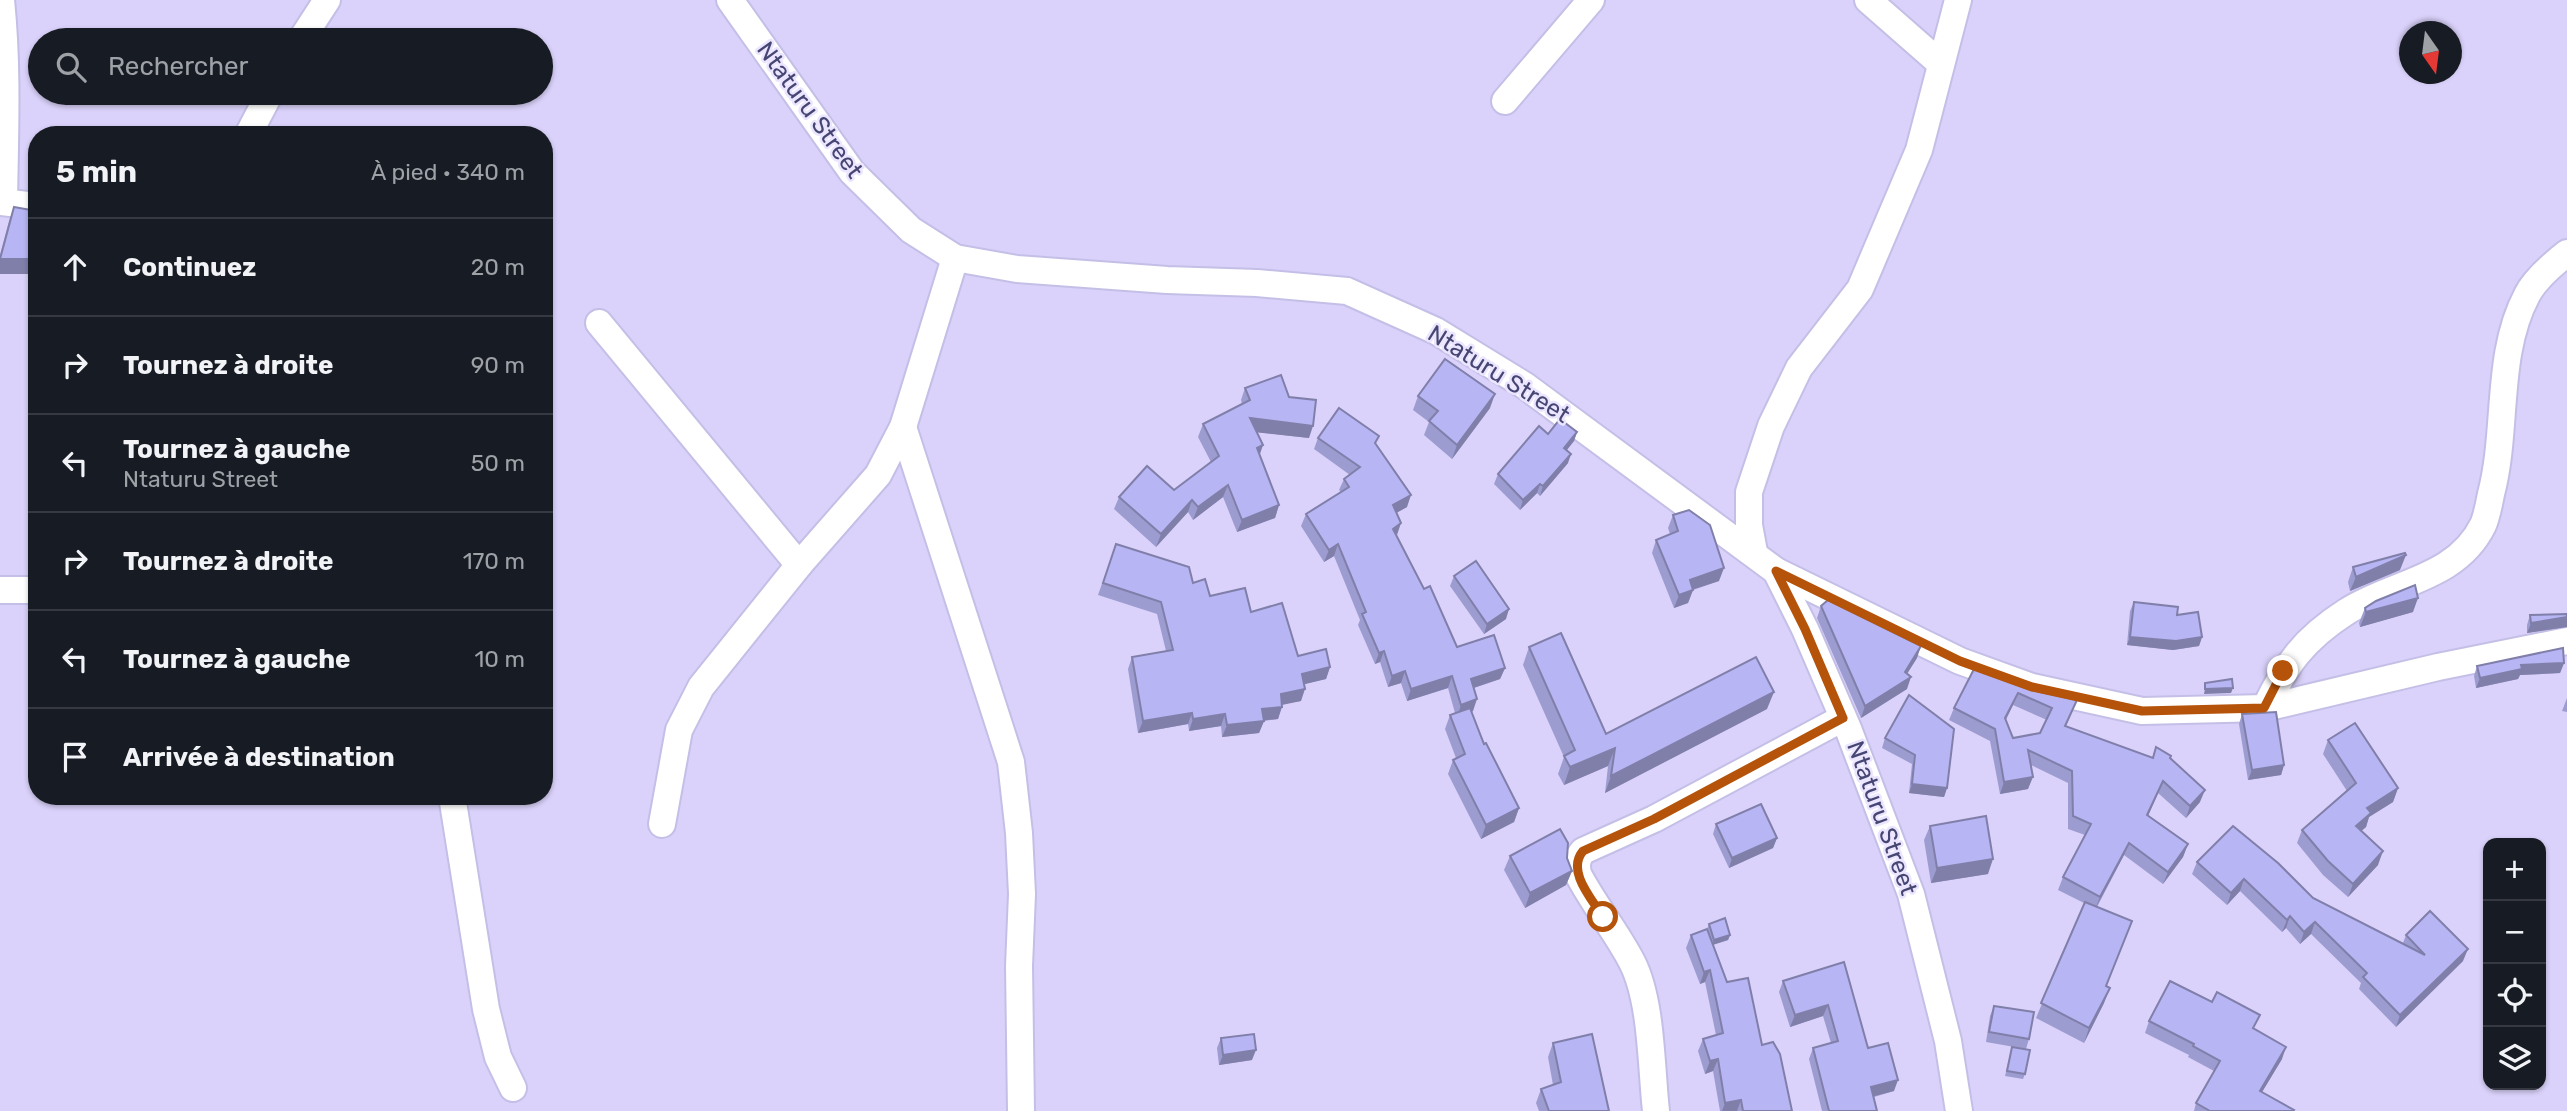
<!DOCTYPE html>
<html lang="fr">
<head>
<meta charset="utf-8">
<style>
	body { margin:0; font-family:Rubik,sans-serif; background:#20242c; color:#f1f3f6 }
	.controls { position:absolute; right:21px; bottom:21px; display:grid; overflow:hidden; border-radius:14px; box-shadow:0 2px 5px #0004 }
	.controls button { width:63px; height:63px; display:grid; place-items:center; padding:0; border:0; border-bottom:2px solid #363941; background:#171b24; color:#f1f3f6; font:35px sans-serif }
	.compass { position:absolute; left:2399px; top:21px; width:63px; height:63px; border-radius:50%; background:#171b24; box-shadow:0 2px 5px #0004; rotate:166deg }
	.stop { position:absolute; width:21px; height:21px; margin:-16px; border:5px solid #b45309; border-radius:50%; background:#fff }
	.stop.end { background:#b45309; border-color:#fff; box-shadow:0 2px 7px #0008 }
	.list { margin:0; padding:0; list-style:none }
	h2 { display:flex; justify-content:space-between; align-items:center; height:91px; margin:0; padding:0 28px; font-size:30px }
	h2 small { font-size:23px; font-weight:400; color:#9ea1a6 }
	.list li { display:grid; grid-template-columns:46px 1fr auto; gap:21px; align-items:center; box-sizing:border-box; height:98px; padding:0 28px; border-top:2px solid #363941 }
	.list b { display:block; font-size:26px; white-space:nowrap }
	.list p { margin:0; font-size:23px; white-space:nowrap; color:#9ea1a6 }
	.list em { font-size:23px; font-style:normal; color:#9ea1a6 }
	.icon { flex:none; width:38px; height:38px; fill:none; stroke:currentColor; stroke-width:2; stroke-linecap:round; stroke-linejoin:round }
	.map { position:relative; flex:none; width:2567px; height:1111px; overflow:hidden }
	.search { position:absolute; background:#171b24; box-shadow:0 2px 5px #0004; left:28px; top:28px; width:525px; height:77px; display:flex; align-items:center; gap:18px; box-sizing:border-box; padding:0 24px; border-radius:38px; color:#9ea1a6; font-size:26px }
	.panel { position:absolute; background:#171b24; box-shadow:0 2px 5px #0004; left:28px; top:126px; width:525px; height:679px; border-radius:28px }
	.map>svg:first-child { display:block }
</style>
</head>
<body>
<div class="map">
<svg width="2567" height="1111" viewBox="0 0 2567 1111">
	<rect width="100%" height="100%" fill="#e6defd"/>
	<path fill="#dad2fa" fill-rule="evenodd" d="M0,0H2567V1111H0ZM2410,32H2452V74H2410ZM40,40H541V93H40ZM37,135H544V796H37ZM2488,843H2541V1085H2488Z"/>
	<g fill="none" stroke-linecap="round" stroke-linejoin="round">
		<defs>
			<g id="minor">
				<path d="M1,0C8,67 5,134 4,202"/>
				<polyline points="730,0 852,172 911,230 955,258 1017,269 1167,280 1257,283 1347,291 1436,331 1524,385 1776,571 1805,629 1849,731 1911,894 1948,1041 1959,1111"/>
				<polyline points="1868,0 1941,64"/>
				<polyline points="301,40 327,0"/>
				<polyline points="1505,101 1591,0"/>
				<polyline points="248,135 270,93"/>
				<polyline points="0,202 37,206"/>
				<polyline points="599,323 799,565"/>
				<polyline points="903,427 1011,762 1019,833 1022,894 1019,966 1021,1111"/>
				<polyline points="1754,552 1749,525 1749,492 1771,426 1799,368 1860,289 1919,150 1958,0"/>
				<polyline points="1776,571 1960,661 2032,687 2142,711 2265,708 2438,667 2567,641"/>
				<polyline points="0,590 37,590"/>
				<path d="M2265,708C2286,664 2304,639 2346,612C2392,582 2456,580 2483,525C2487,516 2489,504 2491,494C2508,430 2495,355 2527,295C2535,279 2553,264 2567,253"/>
				<polyline points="452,796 486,1009 498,1057 513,1088"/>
				<polyline points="662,824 679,730 701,687 799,565 878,475 903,427 955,258"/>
				<path d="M1656,1111C1651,1067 1652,1001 1632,962C1616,931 1594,905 1578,874C1576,864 1577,858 1583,851L1654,819L1843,718"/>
			</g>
		</defs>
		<use href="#minor" stroke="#c4bfe6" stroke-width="30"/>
		<use href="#minor" stroke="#fff" stroke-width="26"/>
	</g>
	<g fill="#9d9cd1" fill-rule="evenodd">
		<polygon points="14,207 37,211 37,274 0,274 0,255 9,221"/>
		<polygon points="1245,388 1289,397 1309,438 1257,432 1260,456 1279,505 1275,518 1237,532 1223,497 1193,520 1188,512 1156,547 1114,509 1119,497 1174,490 1211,462 1198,437 1203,424 1242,404 1241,400"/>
		<polygon points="1418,396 1490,408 1452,459 1424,435 1429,422 1413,410"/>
		<polygon points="1577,432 1574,441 1567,450 1568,463 1540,496 1537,493 1520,510 1494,484 1498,474 1548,434"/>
		<polygon points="1318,438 1376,445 1407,507 1396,513 1396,535 1424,589 1457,647 1505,668 1500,679 1474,688 1473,711 1472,712 1484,744 1519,808 1514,822 1481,839 1448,774 1453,760 1456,758 1445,729 1450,715 1455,713 1448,688 1407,701 1401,683 1388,687 1380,662 1375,664 1358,625 1360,620 1334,556 1324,562 1301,526 1306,514 1341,492 1339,490 1344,479 1350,475 1314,449"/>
		<polygon points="1673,515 1719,581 1693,590 1688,603 1674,608 1652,553 1656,540 1670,534 1668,528"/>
		<polygon points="1116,544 1193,583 1210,596 1251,612 1298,656 1330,667 1326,679 1304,684 1301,701 1282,704 1278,719 1264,721 1259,733 1222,737 1221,726 1189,731 1188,724 1138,733 1128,669 1132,657 1166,651 1157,614 1098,595"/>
		<polygon points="2353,567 2400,570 2350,591 2348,582"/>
		<polygon points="1454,576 1506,619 1484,634 1450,586"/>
		<polygon points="2134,602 2177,615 2202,637 2199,646 2173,650 2127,645 2130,611"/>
		<polygon points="1821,606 1917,658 1907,674 1907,689 1861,718 1817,618"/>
		<polygon points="2365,608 2413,612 2360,627 2359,623"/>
		<polygon points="2567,614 2567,627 2527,633 2527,625 2530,615"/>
		<polygon points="1529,647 1606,734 1767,709 1605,793 1608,766 1564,785 1558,774 1564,757 1523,665"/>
		<polygon points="2564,663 2560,673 2520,675 2518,679 2476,688 2474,676 2477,666"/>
		<path d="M2031,690L2077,700L2066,726L2152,758L2156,747L2170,758L2200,802L2186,818L2158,793L2148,816L2188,844L2183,857L2163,884L2124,855L2097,907L2107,986L2104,1003L2084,1043L2036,1018L2084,903L2058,890L2063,877L2085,835L2068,829V783L2031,765L2028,789L2000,794L1990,741L1949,720L1954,708ZM2013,705L2047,720L2040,733L2013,738L2006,720Z"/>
		<polygon points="1909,695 1947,788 1944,797 1909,793 1912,764 1882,748 1885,738"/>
		<polygon points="2567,698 2567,712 2562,711"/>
		<polygon points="2242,714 2284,765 2281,775 2248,780 2239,724"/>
		<polygon points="2328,740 2398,788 2393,802 2369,817 2366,827 2361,831 2378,865 2348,897 2323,875 2297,843 2302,830 2347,791 2323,754"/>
		<polygon points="1716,824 1777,838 1773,848 1729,868 1713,834"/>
		<polygon points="1930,826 1988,874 1931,883 1924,840"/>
		<polygon points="1510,856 1567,858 1572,871 1566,885 1525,908 1504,870"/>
		<polygon points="2197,862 2313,898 2403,943 2406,935 2463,961 2396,1027 2359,989 2361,983 2311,934 2300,944 2286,928 2282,932 2240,891 2227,905 2192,874"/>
		<polygon points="1709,924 1730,935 1728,940 1713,945 1727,982 1762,1045 1792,1111 1720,1111 1713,1071 1705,1074 1698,1051 1703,1039 1716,1035 1705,982 1700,984 1686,948 1691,935 1707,929"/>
		<polygon points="1844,962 1868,1048 1894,1091 1874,1097 1877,1111 1822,1111 1809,1059 1813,1048 1831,1043 1823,1016 1790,1027 1779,992 1783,981"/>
		<polygon points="1994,1006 2029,1039 2026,1049 1986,1042 1990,1016"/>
		<polygon points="2149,1021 2254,1029 2282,1059 2262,1092 2294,1111 2194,1111 2196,1103 2214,1071 2188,1057 2189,1055 2145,1033"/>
		<polygon points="1221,1038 1252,1060 1219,1065 1217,1048"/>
		<polygon points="1553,1043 1609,1111 1539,1111 1536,1103 1541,1089 1553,1085 1548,1057"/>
		<polygon points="2012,1047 2025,1074 2023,1079 2005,1076"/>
	</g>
	<g fill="#807faa">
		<rect x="0" y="259" width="37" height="15"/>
		<polygon points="1495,394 1490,408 1452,459 1457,445"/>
		<polygon points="1250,418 1313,426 1309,438 1245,431"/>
		<polygon points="1577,432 1574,441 1561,457 1564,448"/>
		<polygon points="1263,445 1259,457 1257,448"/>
		<polygon points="1571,454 1568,463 1540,496 1543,486"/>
		<polygon points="1540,484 1537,493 1520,510 1523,500"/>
		<polygon points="1228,485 1223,497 1193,520 1198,507"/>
		<polygon points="1411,495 1407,507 1389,517 1393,505"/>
		<polygon points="1192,500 1188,512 1156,547 1161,534"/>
		<polygon points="1279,505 1275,518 1237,532 1242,520"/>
		<polygon points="1401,523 1397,535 1393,529"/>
		<polygon points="1338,544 1334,556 1324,562 1329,550"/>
		<polygon points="2406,555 2400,570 2350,591 2356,577"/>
		<polygon points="1724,568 1719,581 1685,592 1690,580"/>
		<polygon points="1693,590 1688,603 1674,608 1679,595"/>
		<polygon points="2418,598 2413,612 2360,627 2366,612"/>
		<polygon points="1509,609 1506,619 1484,634 1487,624"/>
		<polygon points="2567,617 2567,627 2527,633 2531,623"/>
		<polygon points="2130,637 2202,637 2199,646 2173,650 2127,645"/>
		<polygon points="1921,646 1917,658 1901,683 1911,677 1907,689 1861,718 1865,706 1905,672"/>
		<polygon points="1384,651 1380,662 1375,664 1379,653"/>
		<polygon points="2564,663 2560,673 2520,675 2518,679 2476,688 2480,678 2521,665"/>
		<polygon points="1330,667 1326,679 1297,686 1302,674"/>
		<polygon points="1505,668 1500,679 1467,690 1471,679"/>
		<polygon points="1405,671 1401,683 1388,687 1392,676"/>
		<polygon points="1452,676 1448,688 1407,701 1411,689"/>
		<polygon points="2233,688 2231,693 2204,694 2205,689"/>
		<polygon points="1305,689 1301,701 1277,706 1281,694"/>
		<polygon points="1774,692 1767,709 1605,793 1611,776"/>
		<polygon points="2018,693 2013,705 2000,730 2005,718"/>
		<polygon points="1477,699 1473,711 1457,717 1461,705"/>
		<polygon points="1282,707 1278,719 1258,721 1262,709"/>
		<polygon points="1192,713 1188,724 1138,733 1143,721"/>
		<polygon points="1225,714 1221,726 1189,731 1193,719"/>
		<polygon points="1264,721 1259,733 1222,737 1227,725"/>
		<polygon points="1615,748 1608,766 1564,785 1570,767"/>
		<polygon points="2284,765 2281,775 2248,780 2252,770"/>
		<polygon points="2033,777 2028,789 2000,794 2004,782"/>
		<polygon points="2163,781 2158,793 2143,827 2147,815"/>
		<polygon points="1912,784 1947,788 1944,797 1909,793"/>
		<polygon points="2398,788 2393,802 2369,817 2366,827 2351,840 2356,826 2367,808"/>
		<polygon points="2205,790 2200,802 2186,818 2190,806"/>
		<polygon points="1519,808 1514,822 1481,839 1486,825"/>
		<polygon points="1777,838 1773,848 1729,868 1732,858"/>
		<polygon points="2129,843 2124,855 2095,909 2100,897"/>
		<polygon points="2188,844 2183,857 2163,884 2168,872"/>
		<polygon points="2383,851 2378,865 2348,897 2353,884"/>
		<polygon points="1993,859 1988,874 1931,883 1937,868"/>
		<polygon points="1572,871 1566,885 1525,908 1530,893"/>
		<polygon points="2244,879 2240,891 2227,905 2231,893"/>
		<polygon points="2290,916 2286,928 2282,932 2287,920"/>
		<polygon points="2315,922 2311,934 2300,944 2304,932"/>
		<polygon points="1730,935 1728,940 1712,945 1714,940"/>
		<polygon points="2468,949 2463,961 2396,1027 2400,1015"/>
		<polygon points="1710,970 1705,982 1700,984 1704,972"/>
		<polygon points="2110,988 2104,1003 2084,1043 2089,1028"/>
		<polygon points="1828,1005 1823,1016 1790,1027 1795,1015"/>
		<polygon points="2286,1047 2282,1059 2256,1102 2260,1091"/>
		<polygon points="1256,1050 1252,1060 1219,1065 1223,1055"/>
		<polygon points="1718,1059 1713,1071 1705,1074 1710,1061"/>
		<polygon points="1898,1080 1894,1091 1867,1098 1871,1087"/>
		<polygon points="1741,1100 1737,1111 1722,1111 1725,1103"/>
	</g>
	<g fill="#b7b5f3" stroke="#807faa" stroke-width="2" fill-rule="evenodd">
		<polygon points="14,207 37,211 37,259 0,259"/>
		<polygon points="1445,359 1495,394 1457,445 1429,421 1438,411 1418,396"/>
		<polygon points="1281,375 1289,397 1316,400 1313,426 1250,418 1263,445 1257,448 1279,505 1242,520 1228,485 1198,507 1192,500 1161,534 1119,497 1147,466 1174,490 1219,456 1203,424 1250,400 1245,388"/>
		<polygon points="1339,408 1379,436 1375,443 1411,495 1393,505 1401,523 1393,529 1424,589 1430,586 1457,647 1494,635 1505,668 1471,679 1477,699 1461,705 1452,676 1411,689 1405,671 1392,676 1384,651 1379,653 1362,614 1366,612 1338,544 1329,550 1306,514 1349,487 1344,479 1360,467 1318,438"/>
		<polygon points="1560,419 1577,432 1564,448 1571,454 1543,486 1540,484 1523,500 1498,474 1539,426 1548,434"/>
		<polygon points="1689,510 1710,525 1724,568 1690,580 1693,590 1679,595 1656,540 1678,531 1673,515"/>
		<polygon points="1116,544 1189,567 1193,583 1205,579 1210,596 1245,588 1251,612 1282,603 1298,656 1326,649 1330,667 1302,674 1305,689 1281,694 1282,707 1262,709 1264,721 1227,725 1225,714 1193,719 1192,713 1143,721 1132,657 1173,650 1161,602 1103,583"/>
		<polygon points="2405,553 2406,555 2356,577 2353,567"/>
		<polygon points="1476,561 1509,609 1487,624 1454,576"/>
		<polygon points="2415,585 2418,598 2366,612 2365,608 2376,601"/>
		<polygon points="1828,600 1921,646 1905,672 1911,677 1865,706 1821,606"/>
		<polygon points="2134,602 2178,607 2177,615 2198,612 2202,637 2176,641 2130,637"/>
		<polygon points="2567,614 2567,617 2531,623 2530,615"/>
		<polygon points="1561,633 1606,734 1756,657 1774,692 1611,776 1615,748 1570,767 1564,756 1575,750 1529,647"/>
		<polygon points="2563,648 2564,663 2521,665 2522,669 2480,678 2477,666"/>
		<path d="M1974,669L2031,690L2077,700L2065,726L2153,758L2156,747L2171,756L2170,758L2205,790L2190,806L2163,781L2147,815L2188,844L2168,872L2129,843L2100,897L2063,877L2091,824L2073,816L2072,771L2028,750L2033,777L2004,782L1995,729L1954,708ZM2018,693L2052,708L2040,733L2013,738L2005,718Z"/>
		<polygon points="2232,679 2233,688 2205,689 2205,683"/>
		<polygon points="1909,695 1954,729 1947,788 1912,784 1915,755 1885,738"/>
		<polygon points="1470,708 1484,744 1486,743 1519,808 1486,825 1453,760 1465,754 1450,715"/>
		<polygon points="2276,712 2284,765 2252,770 2242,714"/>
		<polygon points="2355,723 2398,788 2367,808 2371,813 2356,826 2383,851 2353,884 2328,861 2302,830 2356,783 2328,740"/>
		<polygon points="1761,804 1777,838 1732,858 1716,824"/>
		<polygon points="1986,816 1993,859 1937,868 1930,826"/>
		<polygon points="2233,826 2278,863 2313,898 2425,955 2406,935 2430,911 2468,949 2400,1015 2363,977 2367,973 2315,922 2304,932 2290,916 2287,920 2244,879 2231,893 2197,862"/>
		<polygon points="1560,829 1568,843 1567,858 1572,871 1530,893 1510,856"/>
		<polygon points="2085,902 2132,921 2106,986 2110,988 2089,1028 2041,1003"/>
		<polygon points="1725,918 1730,935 1714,940 1709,924"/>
		<polygon points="1707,929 1727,982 1748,978 1762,1045 1773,1042 1780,1054 1792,1111 1743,1111 1741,1100 1725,1103 1718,1059 1710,1061 1703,1039 1723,1033 1710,970 1704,972 1691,935"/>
		<polygon points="1844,962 1868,1048 1888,1043 1898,1080 1871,1087 1877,1111 1829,1111 1813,1048 1838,1041 1828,1005 1795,1015 1783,981"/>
		<polygon points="2170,981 2212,1002 2217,992 2260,1015 2253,1028 2286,1047 2260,1091 2294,1110 2293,1111 2210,1111 2196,1103 2220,1061 2193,1046 2194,1044 2149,1021"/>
		<polygon points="1994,1006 2034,1012 2029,1039 1989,1032"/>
		<polygon points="1254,1034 1256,1050 1223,1055 1221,1038"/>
		<polygon points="1592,1034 1609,1111 1549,1111 1541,1089 1561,1082 1553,1043"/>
		<polygon points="2012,1047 2030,1050 2025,1074 2007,1071"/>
	</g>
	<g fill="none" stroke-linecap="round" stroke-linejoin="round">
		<path stroke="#b45309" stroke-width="9" d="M1603,917C1592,899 1566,871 1583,851L1654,819L1843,718L1805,629L1776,571L1960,661L2032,687L2142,711L2264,708L2283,671"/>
	</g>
	<g text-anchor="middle" stroke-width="5" stroke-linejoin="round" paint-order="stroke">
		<g font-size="24" fill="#464673" stroke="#ebe5ff">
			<text transform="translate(810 110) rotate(54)" y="8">Ntaturu Street</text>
			<text transform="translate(1499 374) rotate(32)" y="8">Ntaturu Street</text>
			<text transform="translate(1882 818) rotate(70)" y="8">Ntaturu Street</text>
		</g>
	</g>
</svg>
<div class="controls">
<button>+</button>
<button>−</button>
<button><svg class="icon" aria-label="locate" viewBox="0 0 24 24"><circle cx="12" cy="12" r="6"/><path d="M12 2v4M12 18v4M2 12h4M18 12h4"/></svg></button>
<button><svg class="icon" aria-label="layers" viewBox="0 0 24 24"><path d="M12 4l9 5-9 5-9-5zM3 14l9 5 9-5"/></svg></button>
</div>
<svg class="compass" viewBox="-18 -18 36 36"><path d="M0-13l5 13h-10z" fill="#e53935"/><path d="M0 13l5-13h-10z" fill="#9ea1a6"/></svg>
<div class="stop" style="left:1603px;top:917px"></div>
<div class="stop end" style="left:2283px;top:671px"></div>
<div class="search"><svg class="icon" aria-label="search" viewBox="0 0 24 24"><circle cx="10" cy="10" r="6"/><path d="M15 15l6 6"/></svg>Rechercher</div>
<section class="panel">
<h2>5 min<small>À pied · 340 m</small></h2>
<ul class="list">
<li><svg class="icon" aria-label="ahead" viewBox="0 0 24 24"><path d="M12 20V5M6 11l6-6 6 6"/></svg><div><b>Continuez</b></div><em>20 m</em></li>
<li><svg class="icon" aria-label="right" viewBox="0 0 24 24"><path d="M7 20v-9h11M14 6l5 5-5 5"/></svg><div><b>Tournez à droite</b></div><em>90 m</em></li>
<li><svg class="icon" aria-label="left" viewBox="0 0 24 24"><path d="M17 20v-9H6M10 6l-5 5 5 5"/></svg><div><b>Tournez à gauche</b><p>Ntaturu Street</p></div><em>50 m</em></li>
<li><svg class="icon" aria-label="right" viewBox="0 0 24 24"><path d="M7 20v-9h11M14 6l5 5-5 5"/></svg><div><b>Tournez à droite</b></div><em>170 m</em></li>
<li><svg class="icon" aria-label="left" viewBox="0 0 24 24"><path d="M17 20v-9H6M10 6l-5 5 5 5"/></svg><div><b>Tournez à gauche</b></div><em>10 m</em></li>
<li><svg class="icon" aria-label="arrive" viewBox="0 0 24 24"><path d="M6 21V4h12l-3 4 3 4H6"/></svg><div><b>Arrivée à destination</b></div></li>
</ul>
</section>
</div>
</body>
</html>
